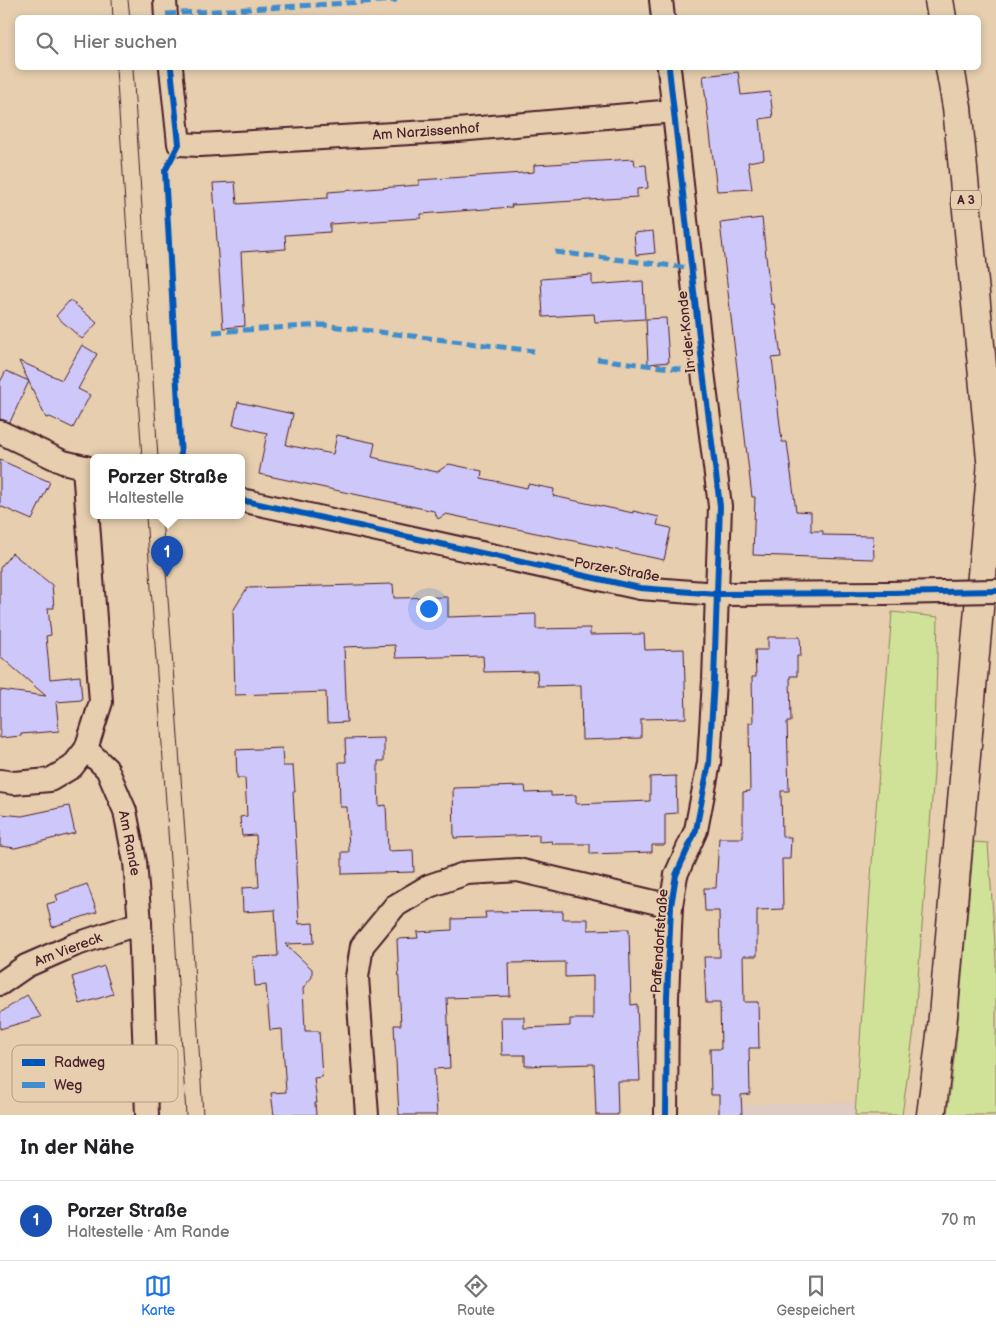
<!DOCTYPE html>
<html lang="de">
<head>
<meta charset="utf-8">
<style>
	body { margin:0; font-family:"Balsamiq Sans",sans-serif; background:#f6f6f6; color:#202124 }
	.you { position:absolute; left:428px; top:608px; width:18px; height:18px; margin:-12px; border:4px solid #fff; border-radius:50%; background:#1a73e8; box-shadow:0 0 0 8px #1a73e833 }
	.badge { display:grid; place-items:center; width:32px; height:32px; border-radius:50%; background:#1a73e8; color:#fff; font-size:16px; font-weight:700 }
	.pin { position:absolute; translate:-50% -41px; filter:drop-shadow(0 1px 2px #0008) }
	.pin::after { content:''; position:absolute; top:26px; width:18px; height:15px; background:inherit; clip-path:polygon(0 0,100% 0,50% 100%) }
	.popup { position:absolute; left:90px; top:454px; width:155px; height:65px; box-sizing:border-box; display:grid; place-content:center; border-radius:8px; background:#fff; filter:drop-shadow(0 1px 4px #0005); font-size:16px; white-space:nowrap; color:#757577 }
	.popup b { font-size:19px; color:#202124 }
	.popup::after { content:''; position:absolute; left:50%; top:100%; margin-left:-10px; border:10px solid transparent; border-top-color:#fff }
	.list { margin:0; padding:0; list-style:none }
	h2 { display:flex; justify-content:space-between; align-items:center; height:65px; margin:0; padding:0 20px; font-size:21px }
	h2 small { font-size:16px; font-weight:400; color:#757577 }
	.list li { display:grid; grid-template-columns:32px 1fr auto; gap:15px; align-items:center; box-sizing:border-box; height:80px; padding:0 20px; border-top:1px solid #e0e0e0 }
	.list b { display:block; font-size:19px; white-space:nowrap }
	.list p { margin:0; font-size:16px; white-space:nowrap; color:#757577 }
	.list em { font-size:16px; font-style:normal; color:#757577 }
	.icon { flex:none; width:28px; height:28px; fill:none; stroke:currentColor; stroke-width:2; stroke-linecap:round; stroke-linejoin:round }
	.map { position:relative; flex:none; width:996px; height:1115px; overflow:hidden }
	.search { position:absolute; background:#fff; box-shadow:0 2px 8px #0003; left:15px; right:15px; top:15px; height:55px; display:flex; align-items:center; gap:12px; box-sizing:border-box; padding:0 18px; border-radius:8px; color:#757577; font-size:19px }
	.sheet { height:145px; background:#fff }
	nav { display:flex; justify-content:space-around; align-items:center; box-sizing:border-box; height:70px; border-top:1px solid #e0e0e0; background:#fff; font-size:14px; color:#757577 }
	nav a { display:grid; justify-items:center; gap:2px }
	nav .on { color:#1a73e8 }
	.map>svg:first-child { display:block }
</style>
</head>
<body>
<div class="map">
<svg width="996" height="1115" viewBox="0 0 996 1115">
	<rect width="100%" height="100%" fill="#e6ceae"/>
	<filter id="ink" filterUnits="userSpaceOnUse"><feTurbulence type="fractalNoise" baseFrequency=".02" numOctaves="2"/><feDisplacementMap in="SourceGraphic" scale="10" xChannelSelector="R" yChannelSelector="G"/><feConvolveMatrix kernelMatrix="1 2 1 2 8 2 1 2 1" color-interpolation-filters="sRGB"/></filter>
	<g filter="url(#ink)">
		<polygon fill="#dfccc5" points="855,1102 854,1115 742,1115 742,1105"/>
		<g fill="#d0e297" stroke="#8d8061">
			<polygon points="892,612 938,617 934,773 914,1029 902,1115 855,1115 874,834"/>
			<polygon points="974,842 988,843 996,958 996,1115 947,1115 956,1044"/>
		</g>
		<g fill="#cec8fa" stroke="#4a1f2b">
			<polygon points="738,72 741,95 770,92 773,117 760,119 764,159 748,162 752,189 717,191 703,76"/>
			<polygon points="634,159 635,166 646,165 648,188 637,189 637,197 511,205 512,207 421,214 421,218 330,224 330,232 285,235 286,249 241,252 245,326 223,328 213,183 235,182 237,204 328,198 328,192 419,185 419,180 523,173 534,172 534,165"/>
			<polygon points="762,218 771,304 774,304 781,357 772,358 782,442 787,442 796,511 811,512 811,531 823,531 823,535 873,536 874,559 753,555 755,497 752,497 720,223"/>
			<polygon points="653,231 655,253 636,255 634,233"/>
			<polygon points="592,275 592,285 643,281 645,319 595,322 594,314 543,317 541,279"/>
			<polygon points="70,300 97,323 82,339 56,316"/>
			<polygon points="666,318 669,362 648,364 646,319"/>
			<polygon points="82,345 97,354 78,389 90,395 73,428 50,417 46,418 19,361 62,380"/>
			<polygon points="6,371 29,381 10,422 0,419 0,382"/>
			<polygon points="238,402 293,414 286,445 333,454 337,435 375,443 372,457 380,459 380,460 437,472 449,464 482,471 481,478 527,488 528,484 554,489 553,496 633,513 633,511 659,517 657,525 671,528 664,560 446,514 438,519 434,511 259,474 267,433 233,425"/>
			<polygon points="0,460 50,482 32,520 0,506"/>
			<polygon points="12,553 52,585 54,608 48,608 51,635 46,636 50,679 80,676 82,700 56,702 59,731 21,734 21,736 0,738 0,690 46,696 0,656 0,568"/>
			<polygon points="393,584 394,598 448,597 448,617 536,614 536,629 590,628 590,635 644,634 645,650 684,649 686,718 641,719 641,738 582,740 581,685 538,686 537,671 484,672 483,656 396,658 395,645 344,647 347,722 327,723 326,692 235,695 233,611 247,588"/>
			<polygon points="768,637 800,637 801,656 797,656 797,676 790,676 791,722 787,722 789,791 781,791 782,837 791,837 790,859 782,859 783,909 757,910 757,956 743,956 744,1002 758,1002 759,1048 749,1048 750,1094 741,1095 742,1115 719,1115 719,1095 711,1095 710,1049 721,1049 720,1003 706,1003 704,957 720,957 719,911 705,911 704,888 716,888 719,838 743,838 743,792 750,791 749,723 753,723 752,677 756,677 755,650 768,650"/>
			<polygon points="384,738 384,761 378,761 378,783 379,806 386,805 388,851 413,850 414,872 342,874 342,852 349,852 348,829 347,807 340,807 339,762 346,762 345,739"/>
			<polygon points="282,748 283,766 293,766 295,792 293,792 297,862 296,863 296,872 299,924 313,923 314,943 285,944 312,969 312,977 303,988 305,1031 319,1031 322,1077 314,1078 317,1103 315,1103 316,1115 274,1115 271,1093 286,1092 282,1029 270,1030 266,985 255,986 253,957 278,956 275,910 243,912 242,888 259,887 256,835 242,836 240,817 247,816 245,778 237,778 236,750"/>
			<polygon points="676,776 677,813 665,814 665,845 652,845 652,852 590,854 590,844 553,844 552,841 539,842 539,835 454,838 453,788 525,786 526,793 551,792 551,796 576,795 576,804 650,801 650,777"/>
			<polygon points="69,806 75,833 15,848 0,846 0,814 22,816"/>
			<polygon points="87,884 97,912 52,927 47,904 58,901 56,895"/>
			<polygon points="563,911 563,919 588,919 588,930 629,929 631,1005 637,1004 640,1081 617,1081 618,1115 596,1115 594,1064 525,1066 525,1055 502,1055 501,1017 524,1017 524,1028 570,1026 570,1019 593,1019 593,976 565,977 565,962 509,963 510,996 447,998 450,1068 434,1069 437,1115 399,1115 394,1025 401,1025 397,939 418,938 417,932 452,930 452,919 486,918 485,912"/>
			<polygon points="104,966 113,994 80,1004 72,977"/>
			<polygon points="27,995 41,1017 0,1029 0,1013"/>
		</g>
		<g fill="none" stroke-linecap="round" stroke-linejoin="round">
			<defs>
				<g id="street">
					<polyline points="165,0 166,18"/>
					<polyline points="661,0 663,18"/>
					<polyline points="171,68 179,144 200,145 446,131 674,111"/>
					<polyline points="0,432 63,462 93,469"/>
					<polyline points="84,467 101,702 86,749 107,769 125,811 135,862 140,923 147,1115"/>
					<polyline points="241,500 640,588 717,594 888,593"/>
					<polyline points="0,781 14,783 50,780 72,767 86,749"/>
					<polyline points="0,984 26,966 74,945 140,923"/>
					<polyline points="367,1115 357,977 362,946 395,906 429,886 467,873 518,870 671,906"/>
					<polyline points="666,1115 667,997 671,906 676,875 696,830 709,763 714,680 720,506 703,372 669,68"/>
				</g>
				<g id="highway">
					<polyline points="939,0 942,18"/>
					<polyline points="950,68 957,107 993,480"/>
					<polyline points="931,1115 942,1027 992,462"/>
				</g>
			</defs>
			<use href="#street" stroke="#4a1f2b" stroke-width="26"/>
			<use href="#highway" stroke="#4a1f2b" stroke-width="31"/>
			<use href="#street" stroke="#e6ceae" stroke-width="22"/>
			<use href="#highway" stroke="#e6ceae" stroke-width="28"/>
			<g stroke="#4a1f2b" stroke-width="1">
				<polyline points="112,0 113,18"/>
				<polyline points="128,0 130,18"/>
				<polyline points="116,68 142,458"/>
				<polyline points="133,68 158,458"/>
				<polyline points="146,516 174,917 186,1115"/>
				<polyline points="162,516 191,915 203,1115"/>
			</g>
			<defs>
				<polyline id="street-bridge" points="888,593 996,591"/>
			</defs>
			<use href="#street-bridge" stroke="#4a1f2b" stroke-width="26" stroke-linecap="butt"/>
			<use href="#street-bridge" stroke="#e6ceae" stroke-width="22"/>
			<g stroke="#418dcd" stroke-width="5" stroke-dasharray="10 5" stroke-linecap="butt">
				<polyline points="166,14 397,0"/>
				<polyline points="555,252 691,268"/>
				<polyline points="213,332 323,325 534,351"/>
				<polyline points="597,359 703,372"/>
			</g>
			<defs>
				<g id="cycleway">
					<polyline points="171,68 179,144 165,171 181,458"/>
					<polyline points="241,500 640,588 717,594 888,593 996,591"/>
					<polyline points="666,1115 667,997 671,906 676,875 696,830 709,763 714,680 720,506 703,372 669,68"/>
				</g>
			</defs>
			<use href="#cycleway" stroke="#e6ceae" stroke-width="9"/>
			<use href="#cycleway" stroke="#0057b8" stroke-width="6"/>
		</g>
	</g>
	<g text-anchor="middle" stroke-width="4" stroke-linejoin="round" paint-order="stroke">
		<rect fill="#e6ceae" stroke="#795452" stroke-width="1" x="951" y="190.5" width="30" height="19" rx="4"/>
		<g font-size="12" font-weight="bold" fill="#4a1f2b">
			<text x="966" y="204">A 3</text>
		</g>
		<g font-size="14" fill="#4a1f2b" stroke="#e6ceae">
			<text transform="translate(426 131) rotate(-4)" y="5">Am Narzissenhof</text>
			<text transform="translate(686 332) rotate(-96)" y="5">In der Konde</text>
			<text transform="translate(617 569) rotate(10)" y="5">Porzer Straße</text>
			<text transform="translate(130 843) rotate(79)" y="5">Am Rande</text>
			<text transform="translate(659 941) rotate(-86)" y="5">Paffendorfstraße</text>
			<text transform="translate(68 949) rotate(-21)" y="5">Am Viereck</text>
		</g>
	</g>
	<rect x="12" y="1045" width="166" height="57" rx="8" fill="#e6ceae" stroke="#b79a87" stroke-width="1"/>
	<rect x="22" y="1059" width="23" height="7" fill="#0057b8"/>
	<rect x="22" y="1082" width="23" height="6" fill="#418dcd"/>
	<g font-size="14" fill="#4a1f2b">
		<text x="54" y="1067">Radweg</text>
		<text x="54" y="1090">Weg</text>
	</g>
</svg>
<div class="you"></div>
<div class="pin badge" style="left:167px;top:577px;background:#1a4fb4">1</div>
<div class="popup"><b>Porzer Straße</b>Haltestelle</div>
<div class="search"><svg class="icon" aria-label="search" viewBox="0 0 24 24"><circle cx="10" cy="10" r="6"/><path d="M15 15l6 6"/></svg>Hier suchen</div>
</div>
<section class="sheet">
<h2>In der Nähe<small></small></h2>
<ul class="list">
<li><span class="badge" style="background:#1a4fb4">1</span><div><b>Porzer Straße</b><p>Haltestelle · Am Rande</p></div><em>70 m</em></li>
</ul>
</section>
<nav>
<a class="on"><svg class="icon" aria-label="map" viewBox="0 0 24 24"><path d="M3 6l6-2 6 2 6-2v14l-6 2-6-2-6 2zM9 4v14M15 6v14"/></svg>Karte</a>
<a><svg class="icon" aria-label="directions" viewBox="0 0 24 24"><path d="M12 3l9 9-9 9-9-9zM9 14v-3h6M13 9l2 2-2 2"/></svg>Route</a>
<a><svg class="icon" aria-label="saved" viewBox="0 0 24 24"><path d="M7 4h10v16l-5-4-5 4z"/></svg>Gespeichert</a>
</nav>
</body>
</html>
